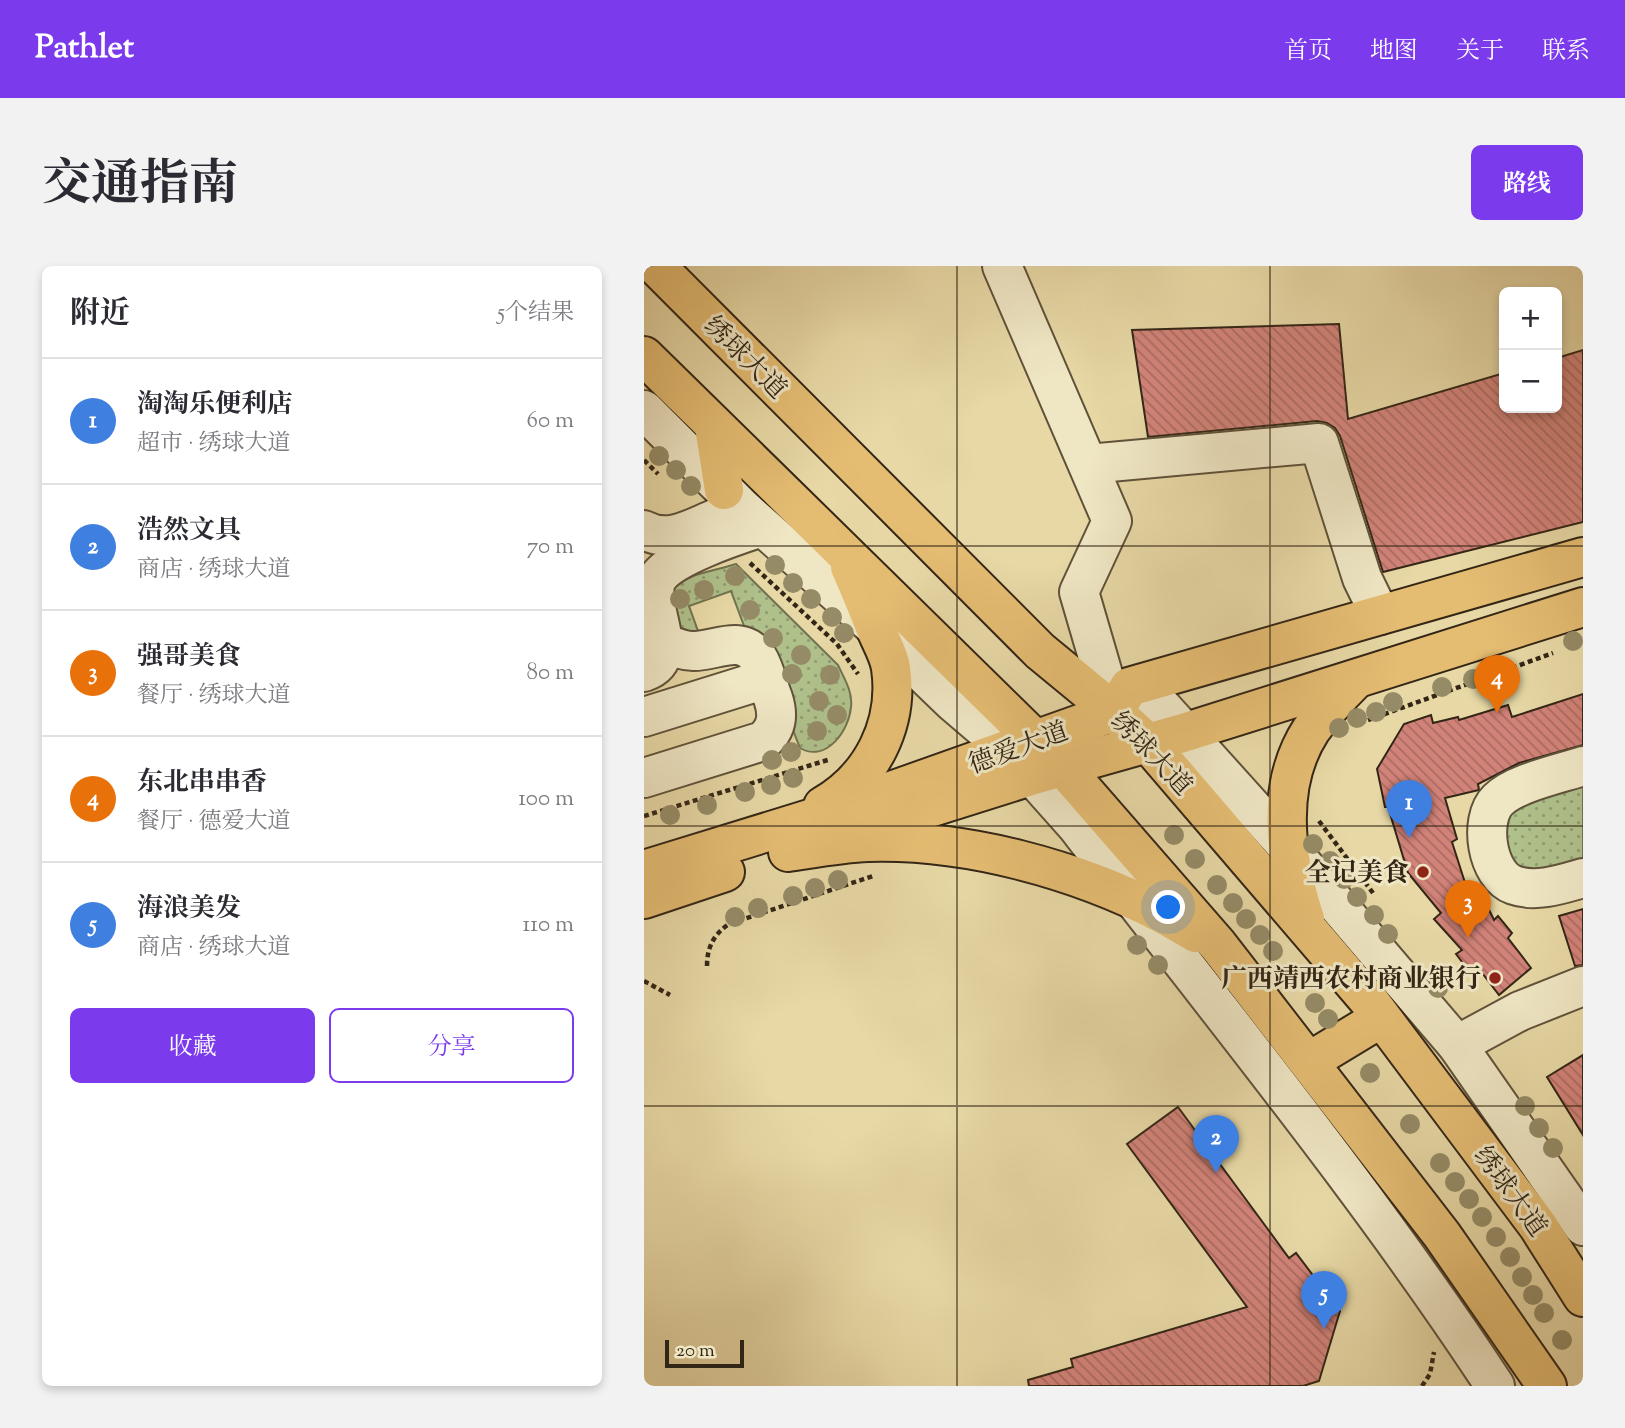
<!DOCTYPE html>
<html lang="zh">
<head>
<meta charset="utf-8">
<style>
	body { margin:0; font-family:"Sorts Mill Goudy","Noto Serif SC",serif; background:#f2f2f3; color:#2b2b33 }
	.controls { position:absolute; right:21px; top:21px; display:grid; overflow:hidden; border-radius:10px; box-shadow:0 4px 10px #0003 }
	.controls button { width:63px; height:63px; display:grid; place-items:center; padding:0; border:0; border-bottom:2px solid #e1e1e2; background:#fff; color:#2b2b33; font:35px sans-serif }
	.scale { position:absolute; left:21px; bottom:18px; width:79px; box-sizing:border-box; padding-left:7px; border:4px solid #332616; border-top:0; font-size:19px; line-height:24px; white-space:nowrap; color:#332616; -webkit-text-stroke:5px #efe6c4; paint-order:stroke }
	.you { position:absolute; left:525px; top:642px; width:24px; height:24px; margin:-18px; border:5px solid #fff; border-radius:50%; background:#1a73e8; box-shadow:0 0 0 10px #1a73e833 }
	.badge { display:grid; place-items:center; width:46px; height:46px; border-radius:50%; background:#7c3aed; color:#fff; font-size:23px; font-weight:700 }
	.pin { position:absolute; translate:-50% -58px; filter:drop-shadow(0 2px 4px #0008) }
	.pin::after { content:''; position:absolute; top:37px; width:24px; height:21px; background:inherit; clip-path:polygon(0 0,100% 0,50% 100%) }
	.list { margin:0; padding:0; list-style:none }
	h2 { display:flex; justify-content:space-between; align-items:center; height:91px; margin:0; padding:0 28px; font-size:30px }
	h2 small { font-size:23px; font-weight:400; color:#7c7c81 }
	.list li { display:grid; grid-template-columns:46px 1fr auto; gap:21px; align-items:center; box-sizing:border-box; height:126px; padding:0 28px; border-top:2px solid #e1e1e2 }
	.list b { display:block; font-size:26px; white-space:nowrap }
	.list p { margin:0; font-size:23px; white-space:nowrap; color:#7c7c81 }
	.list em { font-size:23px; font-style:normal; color:#7c7c81 }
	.actions { display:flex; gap:14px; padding:21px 28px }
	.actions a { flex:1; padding:16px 0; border:2px solid #7c3aed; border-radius:10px; text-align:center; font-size:24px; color:#7c3aed }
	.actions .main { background:#7c3aed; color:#fff }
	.map { position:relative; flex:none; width:939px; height:1120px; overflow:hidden; border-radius:10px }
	header { display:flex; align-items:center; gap:42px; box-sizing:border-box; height:98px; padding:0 35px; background:#7c3aed; color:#fff }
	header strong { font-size:33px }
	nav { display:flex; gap:38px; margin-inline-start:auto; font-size:24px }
	.intro { display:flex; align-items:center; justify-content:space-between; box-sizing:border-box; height:168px; padding:0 42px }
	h1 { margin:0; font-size:49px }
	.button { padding:18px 32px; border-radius:10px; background:#7c3aed; color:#fff; font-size:24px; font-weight:700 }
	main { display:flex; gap:42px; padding:0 42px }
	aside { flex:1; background:#fff; border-radius:10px; box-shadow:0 4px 10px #0003 }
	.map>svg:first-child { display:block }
</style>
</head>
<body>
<header>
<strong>Pathlet</strong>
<nav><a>首页</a><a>地图</a><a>关于</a><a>联系</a></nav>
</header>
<div class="intro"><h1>交通指南</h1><a class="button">路线</a></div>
<main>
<aside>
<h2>附近<small>5个结果</small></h2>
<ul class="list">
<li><span class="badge" style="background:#3f7fe0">1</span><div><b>淘淘乐便利店</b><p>超市 · 绣球大道</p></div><em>60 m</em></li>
<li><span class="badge" style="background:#3f7fe0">2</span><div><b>浩然文具</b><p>商店 · 绣球大道</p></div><em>70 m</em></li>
<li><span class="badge" style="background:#e8710a">3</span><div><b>强哥美食</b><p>餐厅 · 绣球大道</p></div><em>80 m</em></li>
<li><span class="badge" style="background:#e8710a">4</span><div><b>东北串串香</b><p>餐厅 · 德爱大道</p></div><em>100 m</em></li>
<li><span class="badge" style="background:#3f7fe0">5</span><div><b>海浪美发</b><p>商店 · 绣球大道</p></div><em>110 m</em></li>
</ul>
<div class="actions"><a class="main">收藏</a><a>分享</a></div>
</aside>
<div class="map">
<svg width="939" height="1120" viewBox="0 0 939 1120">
	<defs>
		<pattern id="grass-dots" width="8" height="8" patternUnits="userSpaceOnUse" patternTransform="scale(1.75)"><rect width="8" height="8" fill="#afc08b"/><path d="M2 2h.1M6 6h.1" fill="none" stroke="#8f9c71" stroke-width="1.8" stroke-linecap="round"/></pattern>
		<pattern id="building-back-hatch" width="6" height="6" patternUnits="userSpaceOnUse" patternTransform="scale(1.75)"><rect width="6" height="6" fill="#d28379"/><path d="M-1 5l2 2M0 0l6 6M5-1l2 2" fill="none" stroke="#ab6b62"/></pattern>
	</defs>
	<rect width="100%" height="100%" fill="#e7d8a5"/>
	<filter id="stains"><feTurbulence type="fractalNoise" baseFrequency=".00286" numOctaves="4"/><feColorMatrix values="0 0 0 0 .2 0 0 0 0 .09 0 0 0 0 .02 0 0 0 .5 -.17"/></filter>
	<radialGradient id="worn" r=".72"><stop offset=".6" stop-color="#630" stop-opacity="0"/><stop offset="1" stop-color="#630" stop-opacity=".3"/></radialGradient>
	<g fill="url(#grass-dots)" stroke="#717350" stroke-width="2">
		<path d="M92,298L194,399C200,412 209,426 207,441C205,465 182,497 156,482L116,380L80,368L100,360L87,325L45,340L58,376L38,374L26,323C42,308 71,305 92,298Z"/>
		<polygon points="939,512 939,599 876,606 855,568 860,547"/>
	</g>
	<g fill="url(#building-back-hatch)" stroke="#332616" stroke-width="2">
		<polygon points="695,58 704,153 860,107 860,142 913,142 913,92 939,84 939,256 739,306 696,170 691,162 683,157 673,155 504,171 488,64"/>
		<polygon points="939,428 939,479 875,497 834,518 835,524 801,532 813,573 808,576 823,623 833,619 850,654 854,650 868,667 864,672 887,702 855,729 832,699 825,705 812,688 818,684 790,653 797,647 764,607 744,541 741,541 733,503 760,458 787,449 789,457 814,451 815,454 864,439 868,451"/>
		<polygon points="939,643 939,699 931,700 915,650"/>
		<polygon points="939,789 939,869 903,811"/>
		<polygon points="534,841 645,992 652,987 696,1045 675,1115 659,1120 385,1120 384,1114 429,1101 427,1093 603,1041 483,878"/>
	</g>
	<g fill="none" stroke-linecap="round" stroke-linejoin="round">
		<defs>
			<g id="minor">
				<polyline points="358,0 468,255 435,326 470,446"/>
				<path d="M0,144L98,242L231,361L309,436L365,484L432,559C574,744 723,925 851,1120"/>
				<polyline points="444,198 675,177 718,312 736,349"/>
				<path d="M0,264C25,278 50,261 73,252"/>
				<path d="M0,406C41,392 0,340 13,313C26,291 93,269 118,261"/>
				<polyline points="497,418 643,580 813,779 939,960"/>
				<polyline points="0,451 122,413"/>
				<path d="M939,500C915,508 871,517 854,534C834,554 843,610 870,619C892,627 918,618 939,612"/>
				<path d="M0,512L119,475C133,463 135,450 129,432C124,420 121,403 114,392C98,367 70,386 49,385C38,385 28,380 18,376"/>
				<polyline points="813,779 876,745 939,720"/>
			</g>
			<g id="major">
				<polyline points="12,0 396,385 470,446 504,477 726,736 894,960 939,1031"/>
				<polyline points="0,90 419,501 574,679 798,969 903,1120"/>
				<polyline points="70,160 80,224"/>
				<path d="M179,540C228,512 255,458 247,402C245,388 236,374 231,361C223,341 215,321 206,301"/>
				<polyline points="209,566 390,509 539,467 939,341"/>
				<path d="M144,586C171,582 198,577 224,576C322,573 432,603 519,648C530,654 541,661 552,667"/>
				<polyline points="0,604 185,547 470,446 485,421 939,291"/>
				<polyline points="0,633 81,606"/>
				<path d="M661,653C641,592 630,521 667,464C680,446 695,430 710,415"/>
				<polyline points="666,795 737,752"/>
			</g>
		</defs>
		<use href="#minor" stroke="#60523a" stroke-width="42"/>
		<use href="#major" stroke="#332616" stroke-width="42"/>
		<g stroke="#332616" stroke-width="4.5" stroke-dasharray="5 3.5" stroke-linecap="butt">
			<polyline points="0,194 14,208"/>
			<polyline points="106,297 193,378 214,408"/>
			<polyline points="716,457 909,387"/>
			<polyline points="0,550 187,493"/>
			<polyline points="675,555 729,627"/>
			<path d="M63,700C63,681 70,668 85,658L229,610"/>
			<polyline points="0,715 26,729"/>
			<polyline points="778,1120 786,1108 790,1086"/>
		</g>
		<use href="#minor" stroke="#efe6c4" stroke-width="38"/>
		<use href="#major" stroke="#e4bc72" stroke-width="38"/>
	</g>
	<g fill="#958b66">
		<circle cx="15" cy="190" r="10"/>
		<circle cx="32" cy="204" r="10"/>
		<circle cx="47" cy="220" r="10"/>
		<circle cx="131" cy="299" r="10"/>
		<circle cx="91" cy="310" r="10"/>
		<circle cx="149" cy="317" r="10"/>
		<circle cx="60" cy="324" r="10"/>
		<circle cx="36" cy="333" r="10"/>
		<circle cx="167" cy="333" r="10"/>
		<circle cx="106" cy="344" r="10"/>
		<circle cx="188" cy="351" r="10"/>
		<circle cx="200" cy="367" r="10"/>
		<circle cx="129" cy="372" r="10"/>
		<circle cx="929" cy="375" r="10"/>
		<circle cx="157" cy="389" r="10"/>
		<circle cx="148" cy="408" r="10"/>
		<circle cx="186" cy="409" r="10"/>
		<circle cx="829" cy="413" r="10"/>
		<circle cx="798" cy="421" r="10"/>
		<circle cx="175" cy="435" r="10"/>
		<circle cx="749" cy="436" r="10"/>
		<circle cx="732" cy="446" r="10"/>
		<circle cx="193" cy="449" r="10"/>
		<circle cx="713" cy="452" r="10"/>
		<circle cx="695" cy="462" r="10"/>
		<circle cx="173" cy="465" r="10"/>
		<circle cx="147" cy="486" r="10"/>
		<circle cx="128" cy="494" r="10"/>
		<circle cx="149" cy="512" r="10"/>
		<circle cx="127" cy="519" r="10"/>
		<circle cx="101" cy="526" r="10"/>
		<circle cx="63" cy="539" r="10"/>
		<circle cx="26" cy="549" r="10"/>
		<circle cx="530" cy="569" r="10"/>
		<circle cx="669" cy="578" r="10"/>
		<circle cx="551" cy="593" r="10"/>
		<circle cx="686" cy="595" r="10"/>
		<circle cx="700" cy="613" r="10"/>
		<circle cx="194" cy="614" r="10"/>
		<circle cx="573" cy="619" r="10"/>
		<circle cx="171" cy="622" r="10"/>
		<circle cx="149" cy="630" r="10"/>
		<circle cx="713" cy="631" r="10"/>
		<circle cx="589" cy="637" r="10"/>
		<circle cx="114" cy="642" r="10"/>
		<circle cx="730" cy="649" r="10"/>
		<circle cx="91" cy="651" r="10"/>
		<circle cx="602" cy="653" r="10"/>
		<circle cx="744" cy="668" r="10"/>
		<circle cx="616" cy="669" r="10"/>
		<circle cx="493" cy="679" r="10"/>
		<circle cx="629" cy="685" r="10"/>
		<circle cx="514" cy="699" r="10"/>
		<circle cx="647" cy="708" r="10"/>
		<circle cx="794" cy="722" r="10"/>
		<circle cx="671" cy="737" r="10"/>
		<circle cx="684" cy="753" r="10"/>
		<circle cx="726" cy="807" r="10"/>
		<circle cx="881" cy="840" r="10"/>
		<circle cx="766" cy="858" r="10"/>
		<circle cx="895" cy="862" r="10"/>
		<circle cx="909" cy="882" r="10"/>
		<circle cx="796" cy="897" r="10"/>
		<circle cx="811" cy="916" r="10"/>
		<circle cx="825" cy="933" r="10"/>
		<circle cx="838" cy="951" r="10"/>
		<circle cx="852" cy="971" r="10"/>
		<circle cx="866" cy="991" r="10"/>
		<circle cx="878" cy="1011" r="10"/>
		<circle cx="889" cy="1029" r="10"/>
		<circle cx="900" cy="1047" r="10"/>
		<circle cx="918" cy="1074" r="10"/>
	</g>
	<path fill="none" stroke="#332616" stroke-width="2" stroke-opacity="0.55" d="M313,0V1120M626,0V1120M0,280H939M0,560H939M0,840H939"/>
	<g fill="#8f2418" stroke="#efe6c4" stroke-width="2.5">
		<circle cx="779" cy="606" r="7"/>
		<circle cx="851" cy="712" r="7"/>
	</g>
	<g text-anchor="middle" stroke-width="6" stroke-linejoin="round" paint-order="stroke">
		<g font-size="26" fill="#332616" stroke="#efe6c4">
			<text transform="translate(102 91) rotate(45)" y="9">绣球大道</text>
			<text transform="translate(374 481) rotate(-20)" y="9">德爱大道</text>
			<text transform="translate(508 487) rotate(46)" y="9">绣球大道</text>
			<text transform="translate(867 925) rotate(54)" y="9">绣球大道</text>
		</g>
		<g font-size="26" font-weight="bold" fill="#332616" stroke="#efe6c4" text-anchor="end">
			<text x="765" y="615">全记美食</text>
			<text x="837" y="721">广西靖西农村商业银行</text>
		</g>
	</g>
	<rect width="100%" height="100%" filter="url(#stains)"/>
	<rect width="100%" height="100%" fill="url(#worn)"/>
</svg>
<div class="controls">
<button>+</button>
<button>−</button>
</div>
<div class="scale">20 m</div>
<div class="you"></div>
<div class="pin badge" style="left:765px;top:572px;background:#3f7fe0">1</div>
<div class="pin badge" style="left:572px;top:907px;background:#3f7fe0">2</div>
<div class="pin badge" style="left:824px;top:672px;background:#e8710a">3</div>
<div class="pin badge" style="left:853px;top:447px;background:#e8710a">4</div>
<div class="pin badge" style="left:680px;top:1063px;background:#3f7fe0">5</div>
</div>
</main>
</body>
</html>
